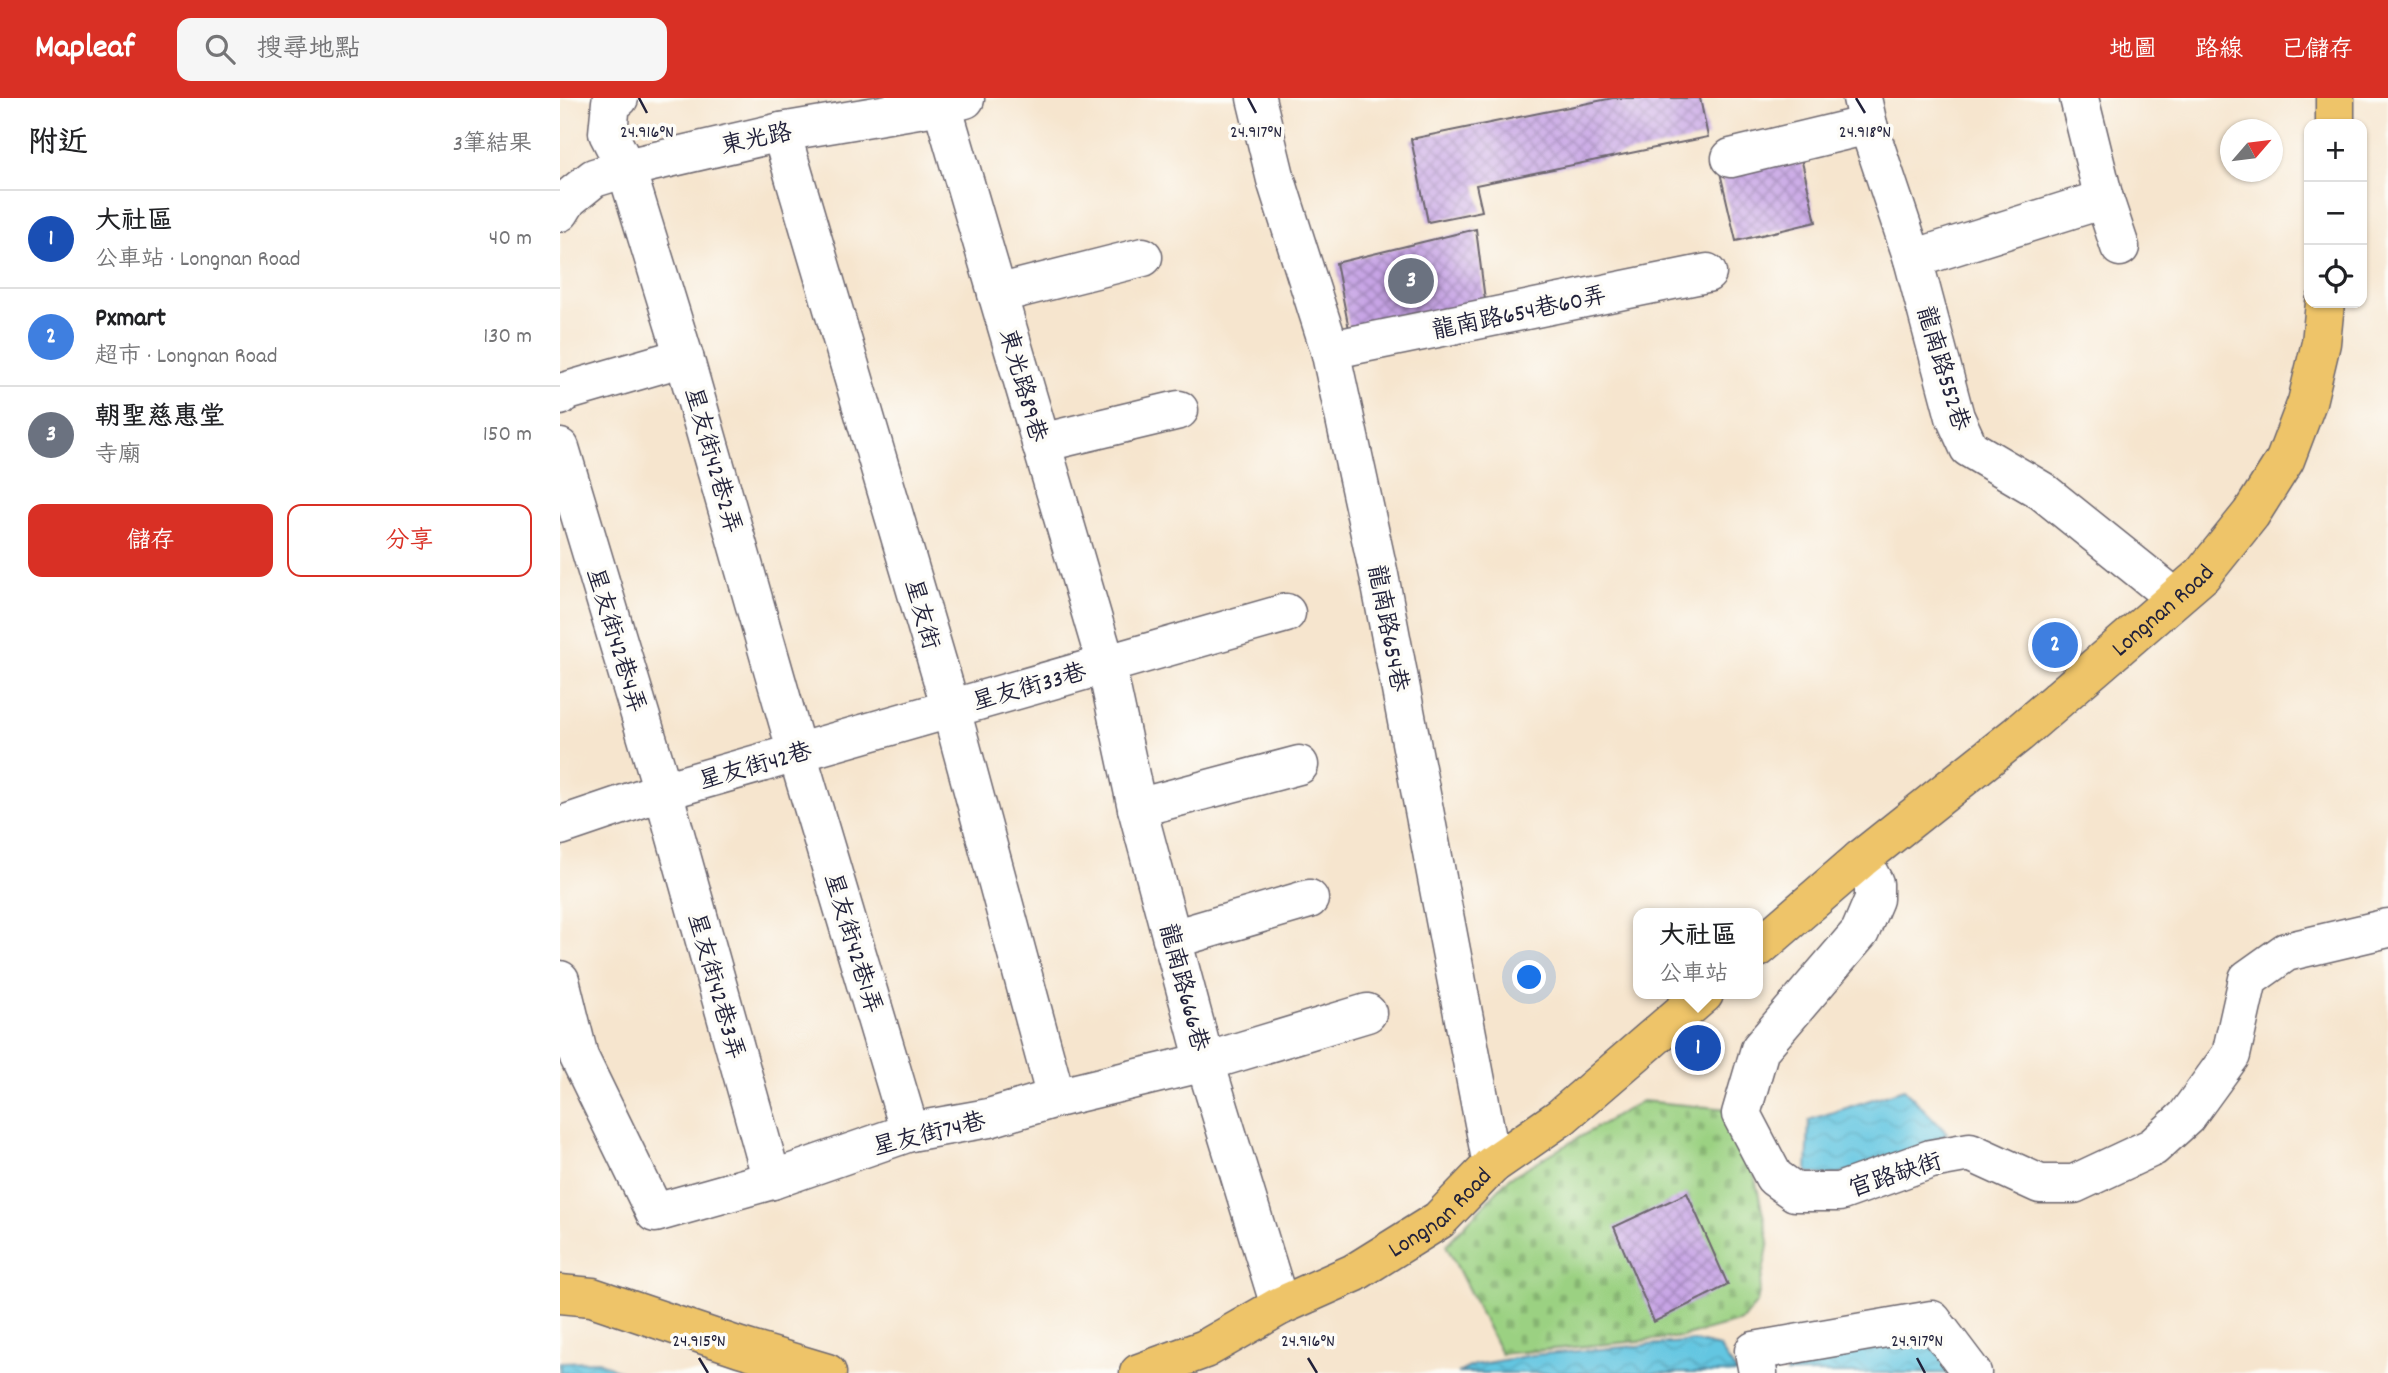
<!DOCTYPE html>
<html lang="zh-TW">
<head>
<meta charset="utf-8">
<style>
	body { margin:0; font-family:Dekko,"LXGW WenKai TC",sans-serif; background:#f6f6f6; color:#202124 }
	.controls { position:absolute; right:21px; top:21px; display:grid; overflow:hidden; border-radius:14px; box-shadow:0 2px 5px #0004 }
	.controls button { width:63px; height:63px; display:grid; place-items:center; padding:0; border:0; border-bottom:2px solid #e0e0e0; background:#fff; color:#202124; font:35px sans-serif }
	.compass { position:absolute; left:1660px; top:21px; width:63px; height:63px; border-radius:50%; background:#fff; box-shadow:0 2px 5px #0004; rotate:62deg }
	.you { position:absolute; left:970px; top:880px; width:24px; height:24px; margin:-18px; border:5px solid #fff; border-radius:50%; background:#1a73e8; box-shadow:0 0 0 10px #1a73e833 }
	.badge { display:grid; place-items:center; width:46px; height:46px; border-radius:50%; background:#d93025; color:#fff; font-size:23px; font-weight:700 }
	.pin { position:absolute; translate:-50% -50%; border:4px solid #fff; box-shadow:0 2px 7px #0006 }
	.popup { position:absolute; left:1073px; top:810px; width:130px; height:91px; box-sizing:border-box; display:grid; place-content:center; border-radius:14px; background:#fff; filter:drop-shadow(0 2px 5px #0005); font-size:23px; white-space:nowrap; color:#757577 }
	.popup b { font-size:26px; color:#202124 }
	.popup::after { content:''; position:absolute; left:50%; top:100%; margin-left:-14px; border:14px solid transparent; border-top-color:#fff }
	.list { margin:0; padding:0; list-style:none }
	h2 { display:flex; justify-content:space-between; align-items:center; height:91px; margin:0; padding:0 28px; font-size:30px }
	h2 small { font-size:23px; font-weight:400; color:#757577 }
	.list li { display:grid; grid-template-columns:46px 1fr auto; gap:21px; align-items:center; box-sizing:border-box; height:98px; padding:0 28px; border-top:2px solid #e0e0e0 }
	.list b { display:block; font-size:26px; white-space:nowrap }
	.list p { margin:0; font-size:23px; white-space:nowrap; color:#757577 }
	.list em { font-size:23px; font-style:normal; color:#757577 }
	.actions { display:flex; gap:14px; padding:21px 28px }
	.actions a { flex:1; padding:16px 0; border:2px solid #d93025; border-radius:14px; text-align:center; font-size:24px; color:#d93025 }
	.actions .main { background:#d93025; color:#fff }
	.icon { flex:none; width:38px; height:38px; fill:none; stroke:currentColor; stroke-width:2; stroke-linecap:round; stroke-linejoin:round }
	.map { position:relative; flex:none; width:1828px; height:1275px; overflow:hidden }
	header { display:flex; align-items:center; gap:42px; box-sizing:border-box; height:98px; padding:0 35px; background:#d93025; color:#fff }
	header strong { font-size:33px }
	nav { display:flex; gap:38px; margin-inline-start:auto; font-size:24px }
	.search { width:490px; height:63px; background:#f6f6f6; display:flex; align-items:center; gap:18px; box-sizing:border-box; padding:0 24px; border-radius:14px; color:#757577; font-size:26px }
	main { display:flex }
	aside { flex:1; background:#fff }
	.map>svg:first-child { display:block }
</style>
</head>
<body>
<header>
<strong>Mapleaf</strong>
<div class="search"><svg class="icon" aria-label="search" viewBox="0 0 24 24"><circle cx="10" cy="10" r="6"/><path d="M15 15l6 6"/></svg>搜尋地點</div>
<nav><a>地圖</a><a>路線</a><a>已儲存</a></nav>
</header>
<main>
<aside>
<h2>附近<small>3筆結果</small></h2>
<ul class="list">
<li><span class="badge" style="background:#1a4fb4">1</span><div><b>大社區</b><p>公車站 · Longnan Road</p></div><em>40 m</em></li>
<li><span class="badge" style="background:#3f7fe0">2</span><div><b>Pxmart</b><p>超市 · Longnan Road</p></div><em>130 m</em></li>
<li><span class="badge" style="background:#6b7280">3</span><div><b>朝聖慈惠堂</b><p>寺廟</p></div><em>150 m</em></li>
</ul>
<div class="actions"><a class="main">儲存</a><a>分享</a></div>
</aside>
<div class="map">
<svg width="1828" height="1275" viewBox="0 0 1828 1275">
	<defs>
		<pattern id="cemetery-stones" width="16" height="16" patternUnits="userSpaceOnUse" patternTransform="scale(1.75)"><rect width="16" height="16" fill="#9bd182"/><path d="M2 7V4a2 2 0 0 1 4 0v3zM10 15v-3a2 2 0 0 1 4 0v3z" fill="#85b371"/></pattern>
		<pattern id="water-waves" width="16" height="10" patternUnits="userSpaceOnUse" patternTransform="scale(1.75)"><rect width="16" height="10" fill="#64c6e1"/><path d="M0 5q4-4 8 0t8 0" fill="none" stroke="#56aac2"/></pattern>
		<pattern id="building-cross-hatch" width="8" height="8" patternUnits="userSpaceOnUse" patternTransform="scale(1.75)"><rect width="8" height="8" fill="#c7a4e5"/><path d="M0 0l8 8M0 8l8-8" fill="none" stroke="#a185bb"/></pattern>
	</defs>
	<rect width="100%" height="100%" fill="#fdfcf7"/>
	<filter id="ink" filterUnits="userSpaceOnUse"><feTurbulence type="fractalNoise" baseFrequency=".0143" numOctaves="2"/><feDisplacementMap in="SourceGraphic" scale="14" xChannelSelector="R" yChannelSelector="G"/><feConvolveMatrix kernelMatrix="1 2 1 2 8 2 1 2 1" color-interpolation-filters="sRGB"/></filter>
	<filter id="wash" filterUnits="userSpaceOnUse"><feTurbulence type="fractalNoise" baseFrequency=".00686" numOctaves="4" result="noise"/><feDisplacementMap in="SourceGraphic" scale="28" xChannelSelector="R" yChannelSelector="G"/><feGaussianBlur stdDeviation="1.57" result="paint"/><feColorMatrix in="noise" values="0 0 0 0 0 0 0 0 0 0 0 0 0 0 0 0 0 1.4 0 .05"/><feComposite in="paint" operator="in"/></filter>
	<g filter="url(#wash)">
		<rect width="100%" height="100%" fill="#f6e5ce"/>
		<polygon fill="url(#cemetery-stones)" stroke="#5e7a5e" stroke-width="2" points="1082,1003 1180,1012 1209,1143 1197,1205 1181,1223 1122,1239 941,1256 886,1147 949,1080"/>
		<g fill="url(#water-waves)" stroke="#43748e" stroke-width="2">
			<polygon points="1344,991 1387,1035 1360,1055 1269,1078 1247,1074 1249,1022"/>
			<path d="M1334,1235C1367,1246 1376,1250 1400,1275H1226L1228,1264Z"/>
			<polygon points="1134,1243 1159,1249 1177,1275 898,1275 914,1267 973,1257"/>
			<polygon points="38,1263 63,1275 0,1275 0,1264"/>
		</g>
		<g id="blocks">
			<g fill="url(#building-cross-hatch)">
				<polygon points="1053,0 1140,0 1148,39 916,87 922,113 868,124 851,41"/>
				<polygon points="1239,51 1256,124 1176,143 1159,70"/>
				<polygon points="916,131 925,202 790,236 776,165"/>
				<polygon points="1127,1095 1168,1187 1094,1224 1054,1129"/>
			</g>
		</g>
	</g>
	<g filter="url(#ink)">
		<use href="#blocks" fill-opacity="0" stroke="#6c666e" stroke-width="2"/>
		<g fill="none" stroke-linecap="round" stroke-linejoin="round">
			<defs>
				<g id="minor">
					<polyline points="59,0 51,4 48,35 66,70 124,259 237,655 350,1034"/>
					<polyline points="696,0 716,82 770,252 819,477 932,1067"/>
					<polyline points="1302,0 1308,27 1353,161 1395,319 1409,350 1482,393 1614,499"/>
					<polyline points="382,7 546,566 577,710 645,964 720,1208"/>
					<polyline points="221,34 391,611 496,1000"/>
					<polyline points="1171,60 1308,27"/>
					<polyline points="1544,101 1560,149"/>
					<polyline points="0,114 8,101 34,80 66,70 221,34 382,7 405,1"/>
					<polyline points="1353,161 1544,101 1519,0"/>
					<polyline points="437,196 583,159"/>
					<polyline points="770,252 1147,175"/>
					<polyline points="0,298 4,294 124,259"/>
					<polyline points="481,345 619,312"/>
					<polyline points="0,350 103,693 212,1082"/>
					<polyline points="577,710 739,667"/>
					<polyline points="0,728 103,693 726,515"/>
					<polyline points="1301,761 1314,785 1314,801 1300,834 1200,951 1181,1016 1214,1079 1235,1094 1279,1094 1371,1061 1410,1054 1480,1086 1514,1086 1593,1049 1626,1019 1671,957 1688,881 1726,854 1828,830"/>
					<polyline points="613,841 749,801"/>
					<polyline points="0,882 19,959 95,1115 212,1082 350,1034 429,1020 496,1000 645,964 807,915"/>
					<polyline points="1198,1275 1194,1253 1372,1222 1412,1275"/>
				</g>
				<g id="major">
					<polyline points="1775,26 1775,0"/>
					<path id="s1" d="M1198,850L1301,761L1458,636L1642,477L1691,416L1725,362L1747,304L1761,245L1765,205"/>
					<polyline points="0,1196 32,1199 180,1249 267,1275"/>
					<path id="s2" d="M579,1275L645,1251L720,1208L794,1175L879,1122L932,1067L1001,1019L1144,896"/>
				</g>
			</defs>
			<use href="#minor" stroke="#6c666e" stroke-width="41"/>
			<use href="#major" stroke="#6c666e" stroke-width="41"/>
			<use href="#minor" stroke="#fff" stroke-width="38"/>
			<use href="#major" stroke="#eec469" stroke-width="38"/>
		</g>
	</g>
	<path fill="none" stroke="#22223b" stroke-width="2.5" d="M79,0L87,15M688,0L696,15M1296,0L1305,15M139,1260L148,1275M748,1260L757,1275M1357,1260L1365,1275"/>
	<g text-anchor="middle" stroke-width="7" stroke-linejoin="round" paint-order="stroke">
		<g font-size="24" fill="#22223b" stroke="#fdfcf7">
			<text transform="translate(196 40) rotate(-12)" y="8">東光路</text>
			<text transform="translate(959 214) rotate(-12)" y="8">龍南路654巷60弄</text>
			<text transform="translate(1384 270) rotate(73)" y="8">龍南路552巷</text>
			<text transform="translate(464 287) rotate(74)" y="8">東光路89巷</text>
			<text transform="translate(154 362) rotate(74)" y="8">星友街42巷2弄</text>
			<text dy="8" stroke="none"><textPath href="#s1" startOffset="527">Longnan Road</textPath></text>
			<text transform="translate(363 516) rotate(74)" y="8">星友街</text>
			<text transform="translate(829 530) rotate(79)" y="8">龍南路654巷</text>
			<text transform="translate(57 542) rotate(73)" y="8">星友街42巷4弄</text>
			<text transform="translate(469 588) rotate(-16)" y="8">星友街33巷</text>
			<text transform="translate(195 667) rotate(-16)" y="8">星友街42巷</text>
			<text transform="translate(294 845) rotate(73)" y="8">星友街42巷1弄</text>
			<text transform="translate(157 888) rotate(74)" y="8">星友街42巷3弄</text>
			<text transform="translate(625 889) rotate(75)" y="8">龍南路666巷</text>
			<text transform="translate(369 1035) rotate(-14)" y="8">星友街74巷</text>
			<text transform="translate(1335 1076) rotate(-18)" y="8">官路缺街</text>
			<text dy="8" stroke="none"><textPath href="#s2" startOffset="343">Longnan Road</textPath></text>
		</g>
	</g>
	<g font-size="18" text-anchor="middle" fill="#22223b" stroke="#fdfcf7" stroke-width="7" stroke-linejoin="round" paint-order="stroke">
		<text x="87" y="39">24.916°N</text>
		<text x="696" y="39">24.917°N</text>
		<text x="1305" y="39">24.918°N</text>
		<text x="139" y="1248">24.915°N</text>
		<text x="748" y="1248">24.916°N</text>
		<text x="1357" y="1248">24.917°N</text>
	</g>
</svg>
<div class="controls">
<button>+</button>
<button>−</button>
<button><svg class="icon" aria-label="locate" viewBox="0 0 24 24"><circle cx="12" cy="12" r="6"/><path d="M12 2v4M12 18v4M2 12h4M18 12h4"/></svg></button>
</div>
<svg class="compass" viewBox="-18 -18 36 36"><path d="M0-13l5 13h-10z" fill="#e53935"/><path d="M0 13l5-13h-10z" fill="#757577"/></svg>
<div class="you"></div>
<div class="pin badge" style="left:1138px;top:950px;background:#1a4fb4">1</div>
<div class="popup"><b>大社區</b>公車站</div>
<div class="pin badge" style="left:1495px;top:547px;background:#3f7fe0">2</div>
<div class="pin badge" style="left:851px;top:183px;background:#6b7280">3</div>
</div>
</main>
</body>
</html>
